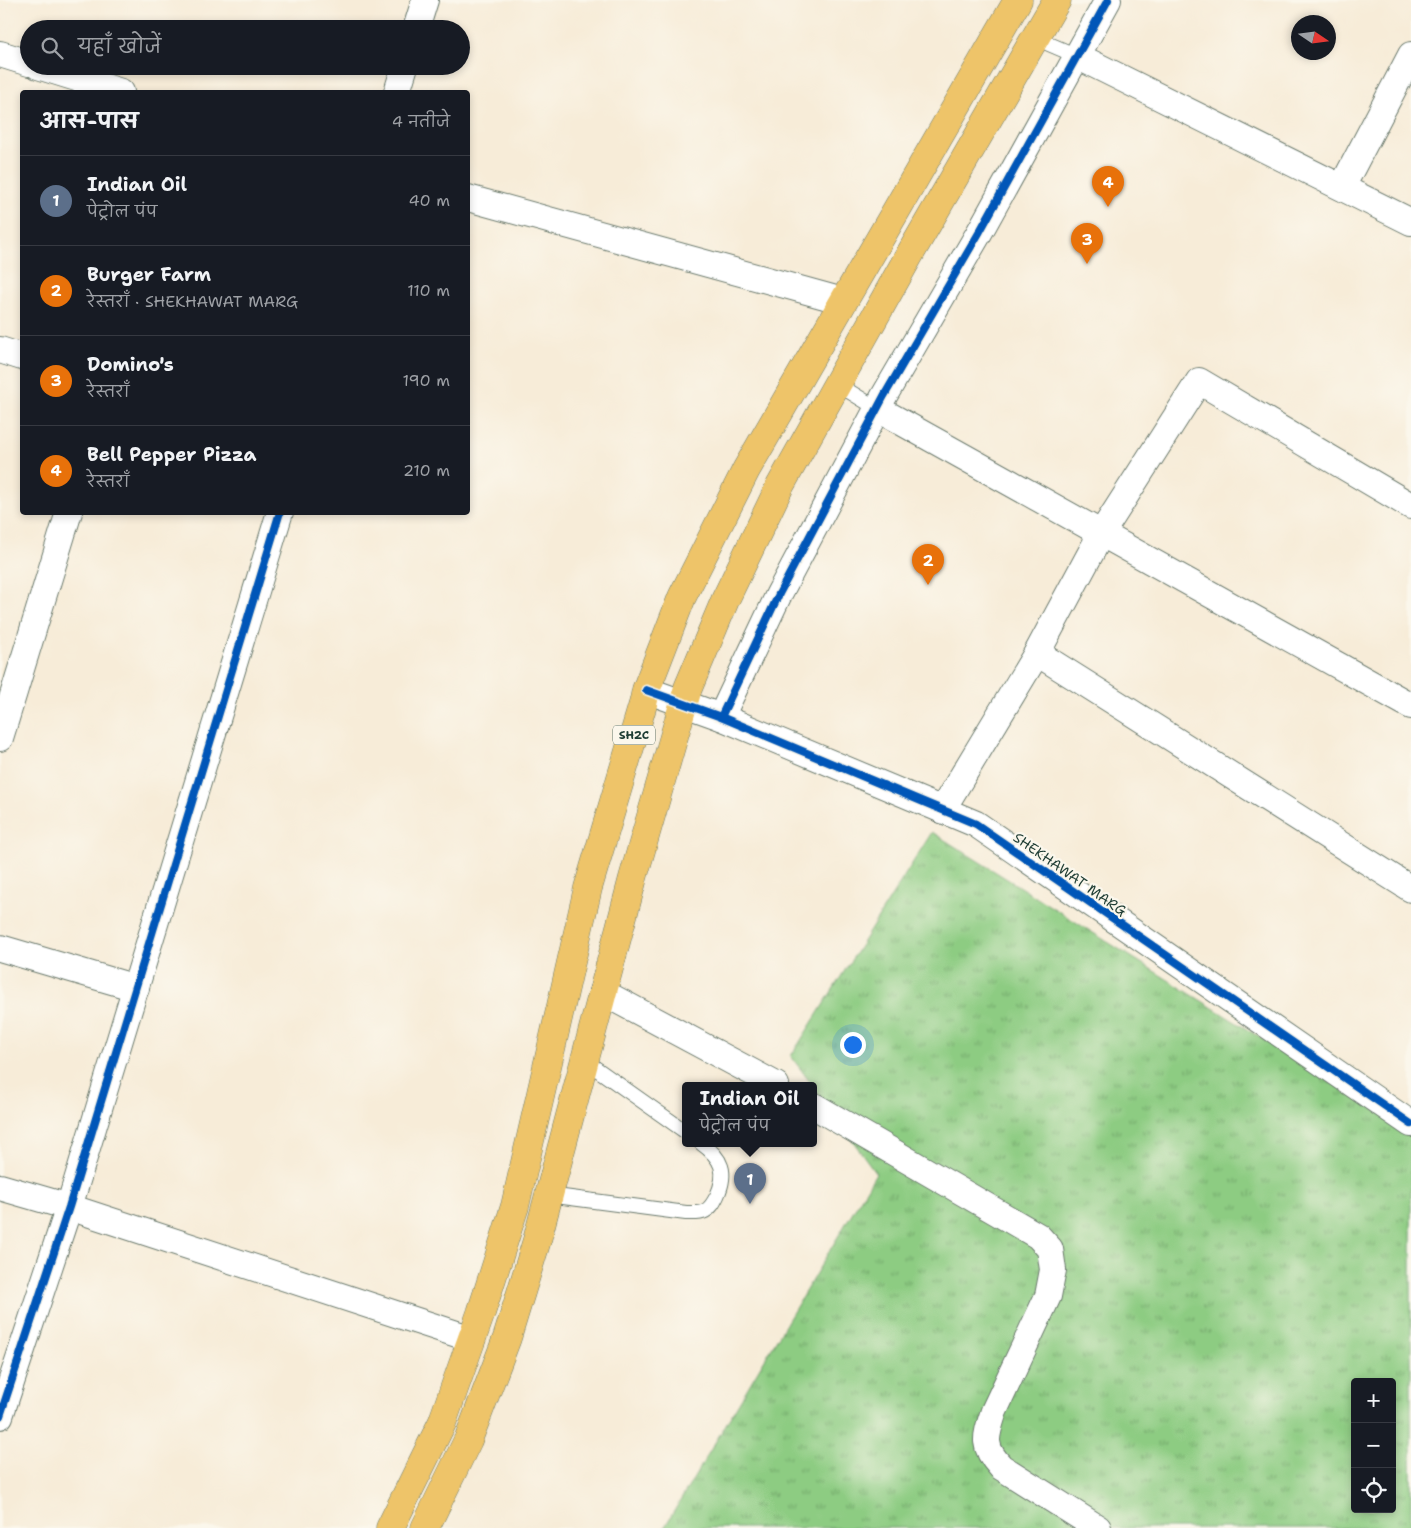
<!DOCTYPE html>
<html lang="hi">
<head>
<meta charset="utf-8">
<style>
	body { margin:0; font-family:"Shantell Sans","Playpen Sans Deva",sans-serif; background:#242831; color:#f1f3f6 }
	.controls { position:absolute; right:15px; bottom:15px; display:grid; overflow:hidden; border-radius:5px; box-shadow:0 2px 8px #0003 }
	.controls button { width:45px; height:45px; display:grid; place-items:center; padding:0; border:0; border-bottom:1px solid #363941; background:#171b24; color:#f1f3f6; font:25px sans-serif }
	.compass { position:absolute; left:1291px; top:15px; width:45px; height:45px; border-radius:50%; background:#171b24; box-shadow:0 2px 8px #0003; rotate:103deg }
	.you { position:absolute; left:852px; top:1044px; width:18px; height:18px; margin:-12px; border:4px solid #fff; border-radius:50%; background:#1a73e8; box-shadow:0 0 0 8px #1a73e833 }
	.badge { display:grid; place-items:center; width:32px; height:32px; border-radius:50%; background:#2563eb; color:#fff; font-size:16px; font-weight:700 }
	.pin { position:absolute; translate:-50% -41px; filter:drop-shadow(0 1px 2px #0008) }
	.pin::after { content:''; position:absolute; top:26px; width:18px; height:15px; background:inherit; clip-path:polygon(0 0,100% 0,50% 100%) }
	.popup { position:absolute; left:682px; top:1082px; width:135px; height:65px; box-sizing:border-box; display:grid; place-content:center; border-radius:5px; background:#171b24; filter:drop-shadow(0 1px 4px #0005); font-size:16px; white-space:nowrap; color:#9ea1a6 }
	.popup b { font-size:19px; color:#f1f3f6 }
	.popup::after { content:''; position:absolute; left:50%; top:100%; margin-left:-10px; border:10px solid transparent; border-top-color:#171b24 }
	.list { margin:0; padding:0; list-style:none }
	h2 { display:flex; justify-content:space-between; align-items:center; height:65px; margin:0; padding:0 20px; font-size:21px }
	h2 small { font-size:16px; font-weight:400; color:#9ea1a6 }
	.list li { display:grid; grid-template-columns:32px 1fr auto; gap:15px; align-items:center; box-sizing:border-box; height:90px; padding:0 20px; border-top:1px solid #363941 }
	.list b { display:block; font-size:19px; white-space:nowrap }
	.list p { margin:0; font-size:16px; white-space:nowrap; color:#9ea1a6 }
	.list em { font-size:16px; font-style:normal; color:#9ea1a6 }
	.icon { flex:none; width:28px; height:28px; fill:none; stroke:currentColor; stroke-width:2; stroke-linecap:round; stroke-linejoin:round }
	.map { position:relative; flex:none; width:1411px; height:1528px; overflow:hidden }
	.search { position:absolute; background:#171b24; box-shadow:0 2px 8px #0003; left:20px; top:20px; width:450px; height:55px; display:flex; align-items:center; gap:12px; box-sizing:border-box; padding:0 18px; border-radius:28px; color:#9ea1a6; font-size:19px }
	.panel { position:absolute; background:#171b24; box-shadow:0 2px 8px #0003; left:20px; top:90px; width:450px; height:425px; border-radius:5px }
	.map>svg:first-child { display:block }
</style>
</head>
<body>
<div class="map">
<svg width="1411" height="1528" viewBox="0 0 1411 1528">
	<defs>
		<pattern id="grass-tufts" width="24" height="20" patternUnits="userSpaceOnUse" patternTransform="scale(1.25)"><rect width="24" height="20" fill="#8dcc82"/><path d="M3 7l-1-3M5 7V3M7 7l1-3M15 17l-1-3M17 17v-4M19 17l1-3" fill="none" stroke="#73a76b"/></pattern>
	</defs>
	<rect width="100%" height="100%" fill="#fbf7ec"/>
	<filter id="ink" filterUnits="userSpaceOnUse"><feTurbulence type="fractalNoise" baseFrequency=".02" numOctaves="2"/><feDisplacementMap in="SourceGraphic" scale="10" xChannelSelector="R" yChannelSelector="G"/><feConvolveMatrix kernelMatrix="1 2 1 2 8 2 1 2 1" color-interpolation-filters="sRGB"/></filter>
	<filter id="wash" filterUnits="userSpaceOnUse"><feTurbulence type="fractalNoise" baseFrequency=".0096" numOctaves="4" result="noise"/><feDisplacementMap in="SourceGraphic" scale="20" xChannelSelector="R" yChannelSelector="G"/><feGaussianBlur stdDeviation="1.12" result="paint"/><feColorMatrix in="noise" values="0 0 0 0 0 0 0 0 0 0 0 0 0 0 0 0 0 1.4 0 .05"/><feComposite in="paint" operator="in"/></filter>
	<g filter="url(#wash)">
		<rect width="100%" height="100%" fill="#f7ecd8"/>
		<path fill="url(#grass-tufts)" stroke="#56845b" fill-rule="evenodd" d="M932,832L1411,1132V1528H664L876,1173L791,1056ZM1355,1382H1392V1509H1355Z"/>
	</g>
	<g filter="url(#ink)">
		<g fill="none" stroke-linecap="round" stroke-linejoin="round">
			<defs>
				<g id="lane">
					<polyline points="1035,38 1077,56"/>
					<polyline points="837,384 878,409"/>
					<polyline points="584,1060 686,1132"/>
					<path d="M548,1195L686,1213C692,1213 699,1214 705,1211C711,1208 714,1202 717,1196C728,1172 722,1158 701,1143"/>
				</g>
				<g id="street">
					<polyline points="416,29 425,0"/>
					<polyline points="0,54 29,63"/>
					<polyline points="1077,56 1411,222"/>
					<polyline points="38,66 121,92"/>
					<polyline points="397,92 405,66"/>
					<polyline points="1342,187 1411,55"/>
					<polyline points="468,198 843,301"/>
					<polyline points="0,350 22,357"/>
					<polyline points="878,409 1411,706"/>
					<polyline points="1037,653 1411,889"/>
					<polyline points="646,690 721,717 976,824 1411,1124"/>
					<polyline points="721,717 779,594 884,396 979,233 1108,0"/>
					<polyline points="0,738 69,512"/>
					<polyline points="942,810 1037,653 1101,534 1199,381 1411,506"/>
					<polyline points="0,948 136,988"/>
					<polyline points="602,992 776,1085"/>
					<path d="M814,1106L1038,1236L1050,1249L1053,1270L1048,1296L994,1411C986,1436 981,1446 1001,1467L1098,1528"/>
					<polyline points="0,1187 69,1207 472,1339"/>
					<polyline points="0,1416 69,1207 280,512"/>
				</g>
				<g id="primary">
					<polyline points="390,1528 442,1423 481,1313 515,1206 588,888 643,704 646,690 682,597 746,470 1018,0"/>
					<polyline points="425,1528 468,1440 507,1338 537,1240 633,878 688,688 726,598 780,486 910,254 1057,0"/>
				</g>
			</defs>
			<use href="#lane" stroke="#6b7a6d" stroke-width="16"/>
			<use href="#street" stroke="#6b7a6d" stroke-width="28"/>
			<use href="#primary" stroke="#6b7a6d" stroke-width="29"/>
			<use href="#lane" stroke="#fff" stroke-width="14"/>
			<use href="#street" stroke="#fff" stroke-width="26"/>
			<use href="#primary" stroke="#eec469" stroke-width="28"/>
			<defs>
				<g id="cycleway">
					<polyline points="646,690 721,717 976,824 1411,1124"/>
					<polyline points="721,717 779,594 884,396 979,233 1108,0"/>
					<polyline points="0,1416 69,1207 280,512"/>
				</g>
			</defs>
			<use href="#cycleway" stroke="#fbf7ec" stroke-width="11"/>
			<use href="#cycleway" stroke="#0057b8" stroke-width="8"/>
		</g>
	</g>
	<g text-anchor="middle" stroke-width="4.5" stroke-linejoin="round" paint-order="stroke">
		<rect fill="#fbf7ec" stroke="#61756b" stroke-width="1" x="613" y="725.5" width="42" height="19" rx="4"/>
		<g font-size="12" font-weight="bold" fill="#1f3d34">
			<text x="634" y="739">SH2C</text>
		</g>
		<g font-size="14" fill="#1f3d34" stroke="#fbf7ec">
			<text transform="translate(1070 874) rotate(35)" y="5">SHEKHAWAT MARG</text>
		</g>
	</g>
</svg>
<div class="controls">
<button>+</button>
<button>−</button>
<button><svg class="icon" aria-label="locate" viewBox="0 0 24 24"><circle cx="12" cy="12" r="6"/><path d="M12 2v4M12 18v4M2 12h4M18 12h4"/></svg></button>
</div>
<svg class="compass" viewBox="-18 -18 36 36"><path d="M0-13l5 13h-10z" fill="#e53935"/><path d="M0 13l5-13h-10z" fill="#9ea1a6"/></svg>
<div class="you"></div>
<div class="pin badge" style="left:750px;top:1204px;background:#5c6f8a">1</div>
<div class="popup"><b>Indian Oil</b>पेट्रोल पंप</div>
<div class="pin badge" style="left:928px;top:585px;background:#e8710a">2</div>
<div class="pin badge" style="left:1087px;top:264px;background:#e8710a">3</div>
<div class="pin badge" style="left:1108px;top:207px;background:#e8710a">4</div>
<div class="search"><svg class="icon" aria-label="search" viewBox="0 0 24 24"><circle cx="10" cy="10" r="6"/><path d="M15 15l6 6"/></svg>यहाँ खोजें</div>
<section class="panel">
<h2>आस-पास<small>4 नतीजे</small></h2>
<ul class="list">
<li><span class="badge" style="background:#5c6f8a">1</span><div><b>Indian Oil</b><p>पेट्रोल पंप</p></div><em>40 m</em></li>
<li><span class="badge" style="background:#e8710a">2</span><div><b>Burger Farm</b><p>रेस्तराँ · SHEKHAWAT MARG</p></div><em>110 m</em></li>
<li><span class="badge" style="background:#e8710a">3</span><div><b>Domino's</b><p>रेस्तराँ</p></div><em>190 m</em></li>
<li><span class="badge" style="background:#e8710a">4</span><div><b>Bell Pepper Pizza</b><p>रेस्तराँ</p></div><em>210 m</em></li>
</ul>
</section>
</div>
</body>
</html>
